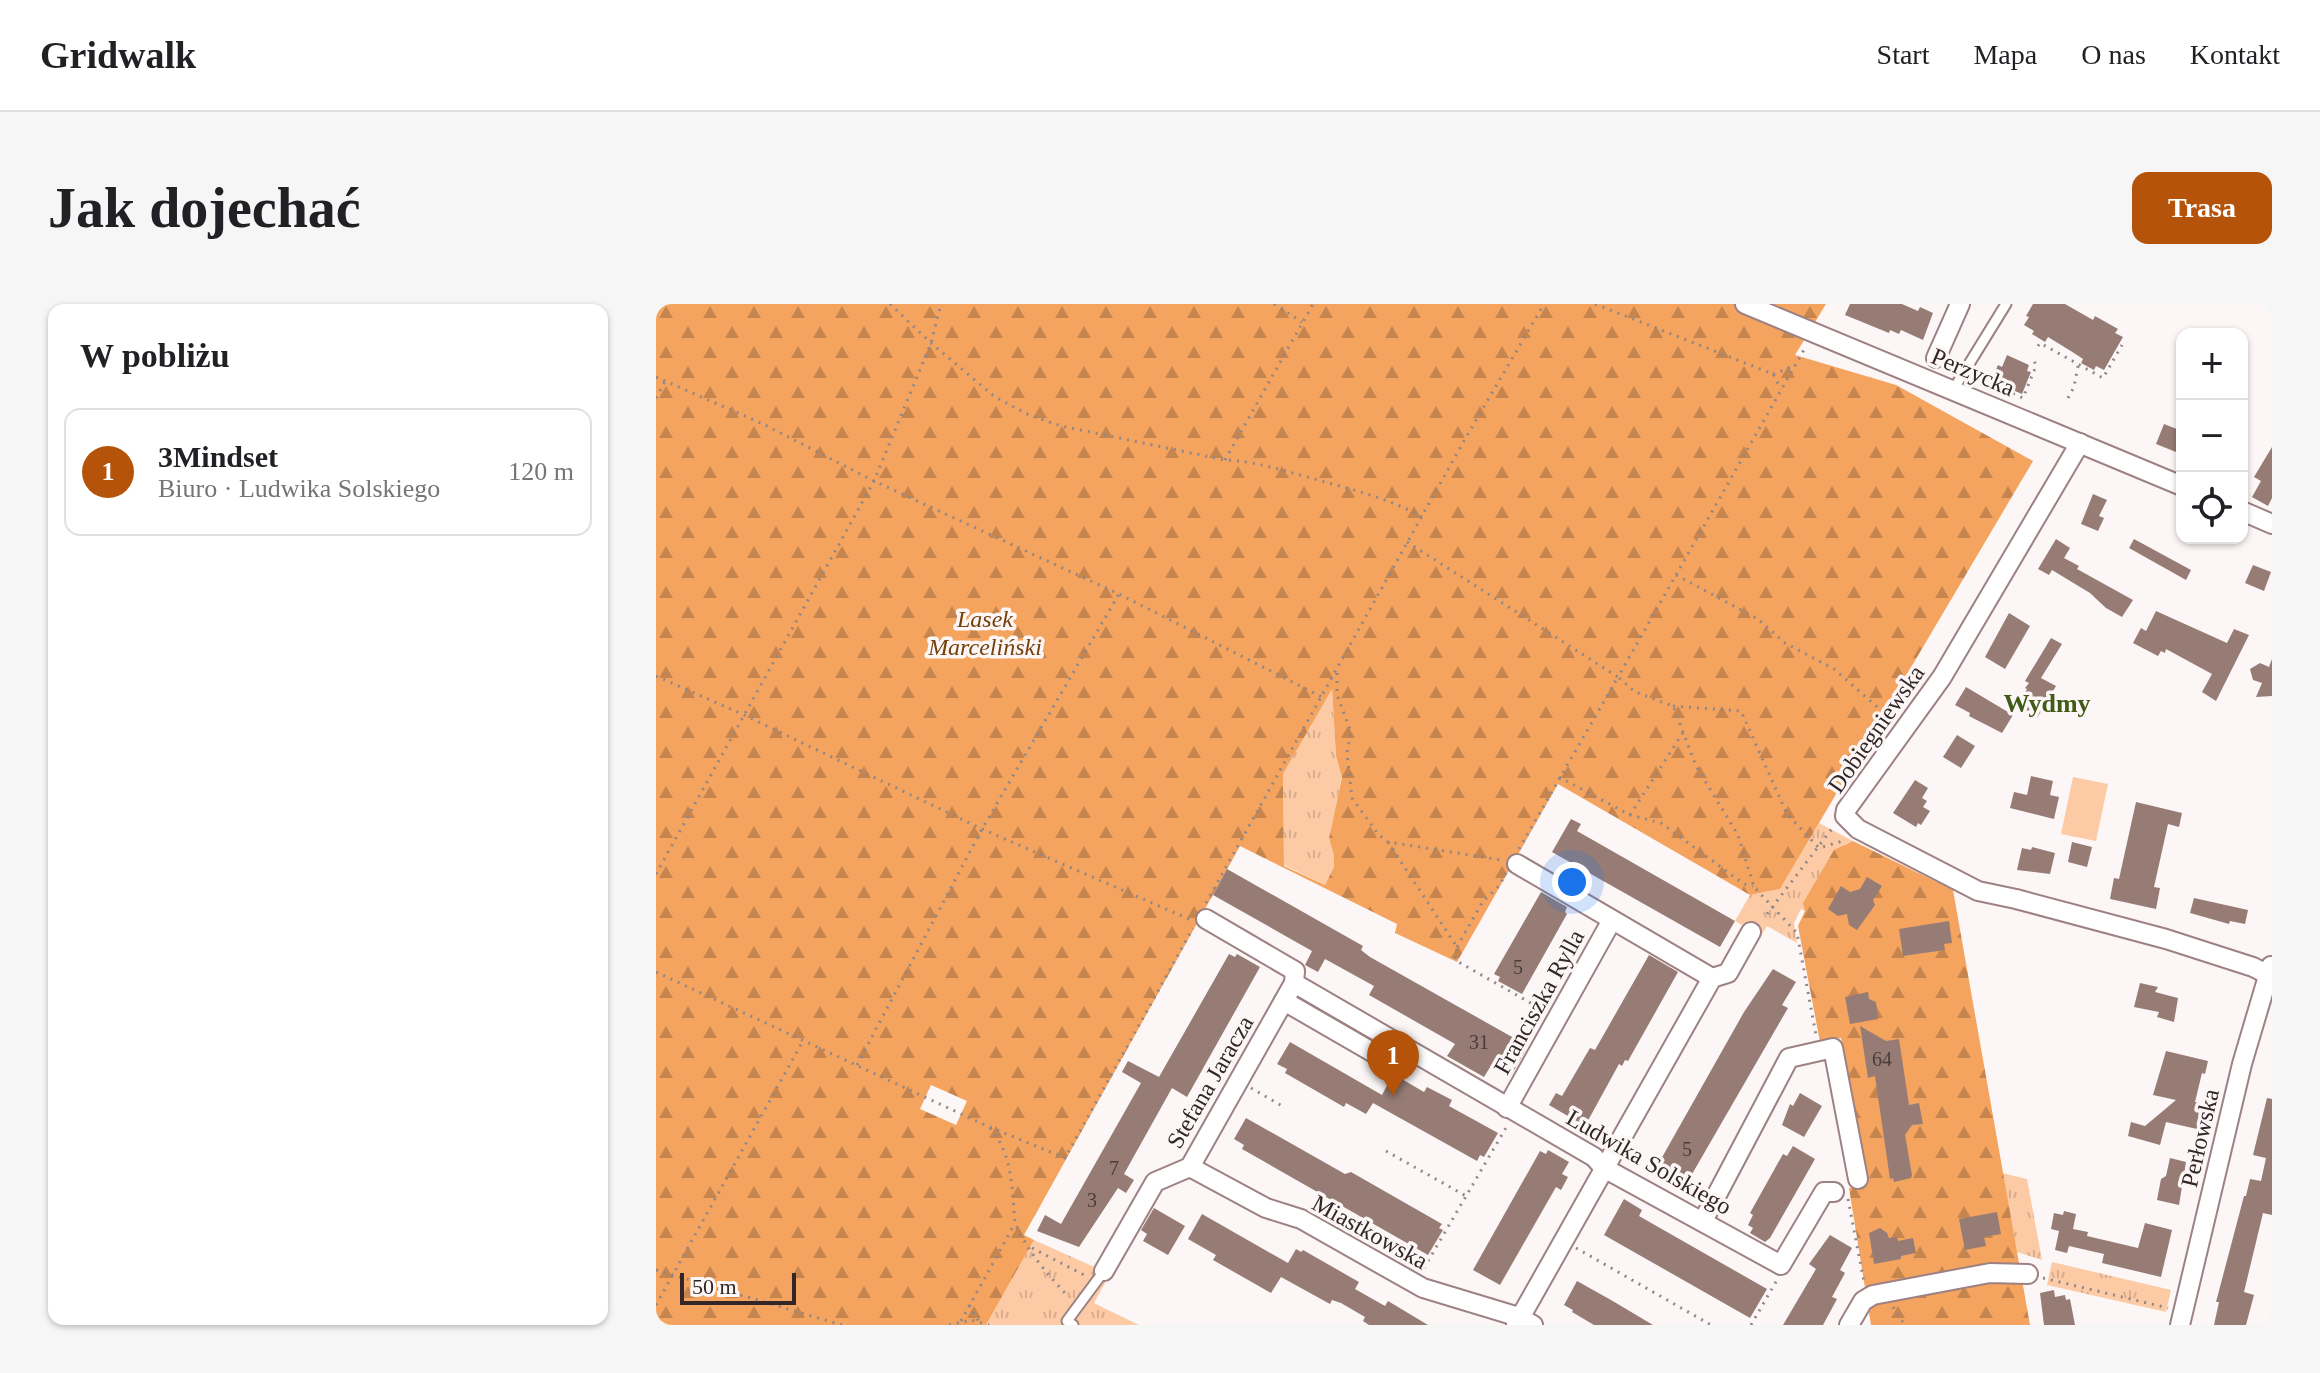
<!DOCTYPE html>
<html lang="pl">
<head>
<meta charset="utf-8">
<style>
	body { margin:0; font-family:Georgia,serif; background:#f6f6f6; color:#202124 }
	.controls { position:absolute; right:24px; top:24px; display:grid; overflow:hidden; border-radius:16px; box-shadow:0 2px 6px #0004 }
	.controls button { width:72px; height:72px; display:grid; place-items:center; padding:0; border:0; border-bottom:2px solid #e0e0e0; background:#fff; color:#202124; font:40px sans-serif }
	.scale { position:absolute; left:24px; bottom:20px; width:116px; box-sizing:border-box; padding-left:8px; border:4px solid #322627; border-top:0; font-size:22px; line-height:28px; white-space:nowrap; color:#322627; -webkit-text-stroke:6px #fcf6f6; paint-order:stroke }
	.you { position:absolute; left:916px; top:578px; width:28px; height:28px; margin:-20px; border:6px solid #fff; border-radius:50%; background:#1a73e8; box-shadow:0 0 0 12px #1a73e833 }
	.badge { display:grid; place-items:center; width:52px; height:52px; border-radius:50%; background:#b45309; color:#fff; font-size:26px; font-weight:700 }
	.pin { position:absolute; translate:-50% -66px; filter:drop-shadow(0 2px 4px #0008) }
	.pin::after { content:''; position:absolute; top:42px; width:28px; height:24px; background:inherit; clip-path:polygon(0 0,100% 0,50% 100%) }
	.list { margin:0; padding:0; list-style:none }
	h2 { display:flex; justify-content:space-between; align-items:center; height:104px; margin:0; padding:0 32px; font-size:34px }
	h2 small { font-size:26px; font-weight:400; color:#757577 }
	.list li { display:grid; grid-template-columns:52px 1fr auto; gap:24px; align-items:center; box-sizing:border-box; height:128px; margin:0 16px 16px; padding:0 16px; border:2px solid #e0e0e0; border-radius:16px }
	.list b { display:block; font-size:30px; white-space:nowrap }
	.list p { margin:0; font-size:26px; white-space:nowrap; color:#757577 }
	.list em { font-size:26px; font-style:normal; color:#757577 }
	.icon { flex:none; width:44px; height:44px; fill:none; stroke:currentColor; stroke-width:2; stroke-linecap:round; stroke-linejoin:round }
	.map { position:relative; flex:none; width:1616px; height:1021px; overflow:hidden; border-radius:16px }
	header { display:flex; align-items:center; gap:48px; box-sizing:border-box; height:112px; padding:0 40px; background:#fff; border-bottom:2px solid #e0e0e0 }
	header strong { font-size:38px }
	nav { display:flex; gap:44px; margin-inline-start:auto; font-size:28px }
	.intro { display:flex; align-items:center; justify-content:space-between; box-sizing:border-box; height:192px; padding:0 48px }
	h1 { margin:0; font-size:56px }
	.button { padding:20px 36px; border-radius:16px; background:#b45309; color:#fff; font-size:28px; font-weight:700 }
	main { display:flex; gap:48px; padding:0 48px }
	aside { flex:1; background:#fff; border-radius:16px; box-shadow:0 2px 6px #0004 }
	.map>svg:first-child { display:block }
</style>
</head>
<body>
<header>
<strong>Gridwalk</strong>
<nav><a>Start</a><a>Mapa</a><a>O nas</a><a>Kontakt</a></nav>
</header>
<div class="intro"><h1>Jak dojechać</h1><a class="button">Trasa</a></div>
<main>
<aside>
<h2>W pobliżu<small></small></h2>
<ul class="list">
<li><span class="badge">1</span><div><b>3Mindset</b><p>Biuro · Ludwika Solskiego</p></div><em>120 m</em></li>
</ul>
</aside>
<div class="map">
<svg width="1616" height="1021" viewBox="0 0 1616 1021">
	<defs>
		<pattern id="grass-tufts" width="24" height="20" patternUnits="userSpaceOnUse" patternTransform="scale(2)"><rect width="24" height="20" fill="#fccba5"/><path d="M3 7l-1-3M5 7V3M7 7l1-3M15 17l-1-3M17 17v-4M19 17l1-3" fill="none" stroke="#d8ae8e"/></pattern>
		<pattern id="forest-firs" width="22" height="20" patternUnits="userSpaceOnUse" patternTransform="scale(2)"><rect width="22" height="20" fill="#f4a45e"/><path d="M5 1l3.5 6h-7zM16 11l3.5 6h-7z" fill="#c6854e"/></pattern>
	</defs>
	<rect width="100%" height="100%" fill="#fcf6f6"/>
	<g fill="url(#grass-tufts)">
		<polygon points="676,384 680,452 686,472 673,534 678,552 678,563 669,581 628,561 627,470"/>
		<polygon points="1163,519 1197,537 1189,540 1149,607 1145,605 1138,619 1141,639 1111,622 1105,632 1079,617 1094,591 1124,585"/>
		<polygon points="1346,869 1371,875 1386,956 1361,948"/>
		<polygon points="378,936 454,970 438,999 483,1021 330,1021"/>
		<polygon points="1396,958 1515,986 1510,1008 1391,981"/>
	</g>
	<g fill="url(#forest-firs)" fill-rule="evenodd">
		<path d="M0,0H1170L1139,51L1240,81L1377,157L1124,585L1094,591L902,480L801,658L739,629L741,620L584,542L368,931L378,936L330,1021H0ZM676,385L680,452L686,473L673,534L678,552V563L669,581L628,562L627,470ZM275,781L311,797L300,821L264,805Z"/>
		<polygon points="1197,537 1297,586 1374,1021 1215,1021 1193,884 1212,880 1185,734 1164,738 1142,622 1149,607 1147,599 1178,546"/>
	</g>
	<polygon fill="#fccba5" points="1417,473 1452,480 1440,537 1405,530"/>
	<g fill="#967c75">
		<polygon points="1194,0 1246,0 1262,7 1264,3 1277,9 1267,36 1245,26 1243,30 1234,26 1233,29 1189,11"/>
		<polygon points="1377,0 1409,0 1437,16 1439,12 1462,25 1459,29 1467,33 1448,66 1440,62 1438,66 1425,59 1427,55 1418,49 1392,33 1389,38 1376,30 1378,27 1368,21 1373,13 1370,12"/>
		<polygon points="1351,51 1373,61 1371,67 1375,68 1366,90 1335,77 1342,61 1346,63"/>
		<polygon points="1508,120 1526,127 1520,148 1500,140"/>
		<polygon points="1616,143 1616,194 1612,202 1596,193 1605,177 1598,173"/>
		<polygon points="1437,190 1451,196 1443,212 1448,214 1442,227 1425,220"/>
		<polygon points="1400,235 1414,244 1408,254 1423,262 1421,265 1477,296 1466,313 1450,304 1434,289 1396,266 1393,271 1382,265"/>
		<polygon points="1478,235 1535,266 1530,276 1473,244"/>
		<polygon points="1597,261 1615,268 1608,287 1589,279"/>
		<polygon points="1500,307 1571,339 1578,325 1593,331 1560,397 1546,388 1556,370 1510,345 1509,349 1505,347 1502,352 1477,339 1485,324 1490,327"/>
		<polygon points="1353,309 1374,322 1349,365 1329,353"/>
		<polygon points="1395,334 1406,340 1385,374 1400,382 1381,414 1361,402 1371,385 1369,384 1373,379 1369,377"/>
		<polygon points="1616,355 1616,392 1600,393 1606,379 1597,376 1594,365 1604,359 1613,363"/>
		<polygon points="1310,383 1357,411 1346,429 1313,412 1314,409 1299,401"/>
		<polygon points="1301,431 1319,442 1305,464 1287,453"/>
		<polygon points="1375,472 1397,477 1394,491 1403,493 1398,515 1354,504 1358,488 1371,491"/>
		<polygon points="1259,476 1272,484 1266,494 1271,497 1267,503 1274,507 1265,521 1262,519 1260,523 1237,509"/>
		<polygon points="1480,498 1526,509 1523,523 1512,520 1498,583 1504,584 1500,605 1454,595 1458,574 1463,575"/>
		<polygon points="915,515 925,520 921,527 1079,617 1064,643 896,548"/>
		<polygon points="1416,538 1436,543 1431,563 1412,558"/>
		<polygon points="1376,543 1399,549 1394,570 1361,566 1366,544 1375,546"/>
		<polygon points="571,565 707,642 705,646 714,653 865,738 862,743 869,747 855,772 836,760 828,773 791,752 799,740 713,691 718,682 669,655 662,668 649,661 656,647 557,591"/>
		<polygon points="1211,573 1226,582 1217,596 1219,601 1201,626 1193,621 1191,610 1182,612 1172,605 1185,582 1194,588 1204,585"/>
		<polygon points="885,588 911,603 909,608 911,610 866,690 842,677 844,673 838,670"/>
		<polygon points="1538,594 1592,606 1589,620 1574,617 1573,620 1534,609"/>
		<polygon points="1293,617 1296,639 1288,640 1289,646 1247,652 1243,625"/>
		<polygon points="573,650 579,653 581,650 604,663 531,793 516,784 468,870 478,876 470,889 462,884 423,943 381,927 389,911 405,920 485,779 466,768 472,757 503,773"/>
		<polygon points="993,651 1022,668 972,757 969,756 966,762 963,760 929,822 893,801 900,789 906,792 934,744 939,746"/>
		<polygon points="1117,665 1140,678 1126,701 1132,704 1028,884 1004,871 1006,867 1000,864 1088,708"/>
		<polygon points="1484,679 1502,683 1499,688 1522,694 1518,718 1501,713 1503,708 1478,703"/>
		<polygon points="1212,688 1213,695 1220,698 1222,715 1194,720 1189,693"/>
		<polygon points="1204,722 1230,737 1243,735 1253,801 1263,799 1267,820 1256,821 1249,831 1256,871 1255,874 1238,878 1237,874 1234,875 1219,772 1212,774"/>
		<polygon points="634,738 726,791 737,770 768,788 771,783 796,796 793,802 842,829 828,853 824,851 821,857 717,799 710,810 690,799 688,803 629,769 631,765 621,760"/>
		<polygon points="1510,747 1552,757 1549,770 1546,769 1539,798 1547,800 1541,825 1510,818 1504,841 1472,832 1475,818 1489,822 1520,796 1497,791"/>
		<polygon points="1144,789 1166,802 1148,833 1126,821 1134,800 1137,802"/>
		<polygon points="1611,794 1616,795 1616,911 1607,909 1588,988 1598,991 1590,1021 1558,1021 1563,998 1560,998 1588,892 1590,892 1594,875 1605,877 1610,854 1597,851"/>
		<polygon points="590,814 689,870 695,868 786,920 783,924 787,926 772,951 586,845 588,841 578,835"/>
		<polygon points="1137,842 1159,855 1114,934 1109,938 1094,929 1097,924 1092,921 1097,911 1094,909 1127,850 1131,852"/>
		<polygon points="892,846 913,858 906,870 912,873 905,886 900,883 844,981 817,966 884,847 890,850"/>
		<polygon points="1514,854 1530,858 1523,901 1501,896 1505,875 1510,872"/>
		<polygon points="968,895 986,906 983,912 1111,985 1094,1014 948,931"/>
		<polygon points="498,904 529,922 512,951 487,937 491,930 485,926"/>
		<polygon points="1408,907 1420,910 1417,925 1432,928 1431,932 1482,944 1489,919 1516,926 1505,973 1446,959 1448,950 1413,942 1411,949 1399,946 1403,927 1395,925 1398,909 1407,911"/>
		<polygon points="1341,908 1345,930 1328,933 1330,942 1309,946 1303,915"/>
		<polygon points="546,910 632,959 640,945 645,948 647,946 703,978 699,985 729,1002 732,997 772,1021 713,1021 707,1017 709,1013 685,999 676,996 674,1000 625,973 615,989 557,956 560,951 532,935"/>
		<polygon points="1224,924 1231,929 1233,934 1241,933 1242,937 1257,934 1260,949 1245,952 1245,955 1218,960 1213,929"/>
		<polygon points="1174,931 1196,944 1184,966 1189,969 1176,993 1181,995 1167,1021 1127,1021 1160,965 1153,960"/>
		<polygon points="921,977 955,996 997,1021 938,1021 916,1008 917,1006 908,1001"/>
		<polygon points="1398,986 1399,993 1409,991 1410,996 1414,995 1419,1021 1388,1021 1384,989"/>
	</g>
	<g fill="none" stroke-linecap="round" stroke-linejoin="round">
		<defs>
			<g id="service">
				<polyline points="1297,86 1350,0"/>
				<polyline points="417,1021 411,1017 448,967"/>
			</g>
			<g id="minor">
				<polyline points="1089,0 1526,182"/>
				<polyline points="1280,54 1304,0"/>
				<polyline points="1424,139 1286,373 1190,506 1189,512 1202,525 1322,587 1360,595 1510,635 1597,663 1611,670"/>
				<polyline points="1586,207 1616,220"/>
				<polyline points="861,560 1056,674"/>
				<polyline points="550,615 639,667 638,679 938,853 948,864 1125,961 1168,888 1178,888"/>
				<polyline points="628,697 730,756 755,748"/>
				<polyline points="851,804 956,616"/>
				<polyline points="534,863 610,904 645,915 767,984 863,1013 877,1021"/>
				<polyline points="1047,917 1133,754 1177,744 1202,875"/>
				<polyline points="448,967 499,878 534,863 638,679"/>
				<polyline points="860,1021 1056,674 1072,669 1095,628"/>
				<polyline points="1193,1021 1207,997 1217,991 1334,969 1372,970"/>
				<polyline points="1524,1021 1586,760 1615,662"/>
			</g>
		</defs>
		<use href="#service" stroke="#9d8183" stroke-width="13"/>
		<use href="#minor" stroke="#9d8183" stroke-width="22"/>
		<g stroke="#908788" stroke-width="3" stroke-dasharray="2 6" stroke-linecap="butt">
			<path d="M234,0L275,39L339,93L373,111L405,122L569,156C598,157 621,165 648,172C688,184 729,192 766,213"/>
			<polyline points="618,0 646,18"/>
			<polyline points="939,0 1117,70 1125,85"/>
			<polyline points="1382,42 1384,39 1447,74 1466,41"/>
			<polyline points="1117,70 1136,63"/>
			<polyline points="0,73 107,120 218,177 463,290 666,393"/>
			<polyline points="1335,80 1367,94 1380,62 1377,53"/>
			<polyline points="0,94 9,77"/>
			<polyline points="1412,94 1418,83 1422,62"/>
			<polyline points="569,156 657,0"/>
			<polyline points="751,238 962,373 1149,44"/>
			<polyline points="1020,271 1102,315 1129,339 1178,365 1220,402 1237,412"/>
			<polyline points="681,369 681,391 695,428 691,449 696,494 722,530 732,538 845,556"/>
			<polyline points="0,372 88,411 326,525 535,616"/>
			<polyline points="1017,402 1085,407 1131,510 1163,544 1190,536"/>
			<polyline points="903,473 974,511 1005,519 1088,580 1097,582"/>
			<polyline points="974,511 1028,427"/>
			<polyline points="732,538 801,643 799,656 887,706"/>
			<polyline points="863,545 962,373 979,388 1017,402 1040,462 1082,531 1098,583 1141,629 1160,731"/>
			<polyline points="0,570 218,177 275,39 285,0"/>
			<polyline points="550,599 809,135 888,0"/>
			<polyline points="1111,610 1178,522"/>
			<polyline points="801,643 827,597 843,582 850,569"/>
			<polyline points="0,668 331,822 409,854 537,624"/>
			<polyline points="201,761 326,525 463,290"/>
			<polyline points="595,784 626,802"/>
			<path d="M334,824C357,850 356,886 359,919C371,946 392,972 413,993"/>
			<polyline points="730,847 810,892"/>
			<polyline points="1192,895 1208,978"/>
			<polyline points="376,944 430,972"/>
			<polyline points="920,944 1055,1021"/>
			<polyline points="768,964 851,822"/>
			<polyline points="0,966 186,1021"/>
			<polyline points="1387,974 1512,1004"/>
			<polyline points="0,1001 147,737"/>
			<polyline points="313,1001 325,1021"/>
			<polyline points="1237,1003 1249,1021"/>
			<polyline points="305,1017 359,919"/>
			<polyline points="293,1021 315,1016 333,1021"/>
			<polyline points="1095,1021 1121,976"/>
		</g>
		<use href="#service" stroke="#fff" stroke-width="9"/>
		<use href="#minor" stroke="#fff" stroke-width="18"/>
	</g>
	<g text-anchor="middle" stroke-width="7" stroke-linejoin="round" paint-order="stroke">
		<g font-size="20" fill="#4b3c3a">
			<text x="862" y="670">5</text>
			<text x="823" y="745">31</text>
			<text x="1226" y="762">64</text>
			<text x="1031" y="852">5</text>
			<text x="458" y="871">7</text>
			<text x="436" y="903">3</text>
		</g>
		<g font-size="24" fill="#322627" stroke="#fcf6f6">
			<text transform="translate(1317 68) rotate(23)" y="8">Perzycka</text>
			<text transform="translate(1220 425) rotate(-55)" y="8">Dobiegniewska</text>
			<text transform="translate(883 698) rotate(-61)" y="8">Franciszka Rylla</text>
			<text transform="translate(554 778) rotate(-60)" y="8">Stefana Jaracza</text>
			<text transform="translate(1544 834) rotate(-77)" y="8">Perłowska</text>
			<text transform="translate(993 858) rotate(30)" y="8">Ludwika Solskiego</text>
			<text transform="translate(714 928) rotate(29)" y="8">Miastkowska</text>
		</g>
		<g font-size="24" font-style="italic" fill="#75410b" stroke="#fcf6f6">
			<text x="329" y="323">Lasek<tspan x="329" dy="28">Marceliński</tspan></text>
		</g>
		<g font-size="26" font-weight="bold" fill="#3f5b17" stroke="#fcf6f6">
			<text x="1391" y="408">Wydmy</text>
		</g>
	</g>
</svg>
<div class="controls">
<button>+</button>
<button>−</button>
<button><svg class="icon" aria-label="locate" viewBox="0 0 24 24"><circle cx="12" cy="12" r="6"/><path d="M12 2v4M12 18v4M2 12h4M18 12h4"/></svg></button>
</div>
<div class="scale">50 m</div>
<div class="you"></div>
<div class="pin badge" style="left:737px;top:792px">1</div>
</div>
</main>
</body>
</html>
